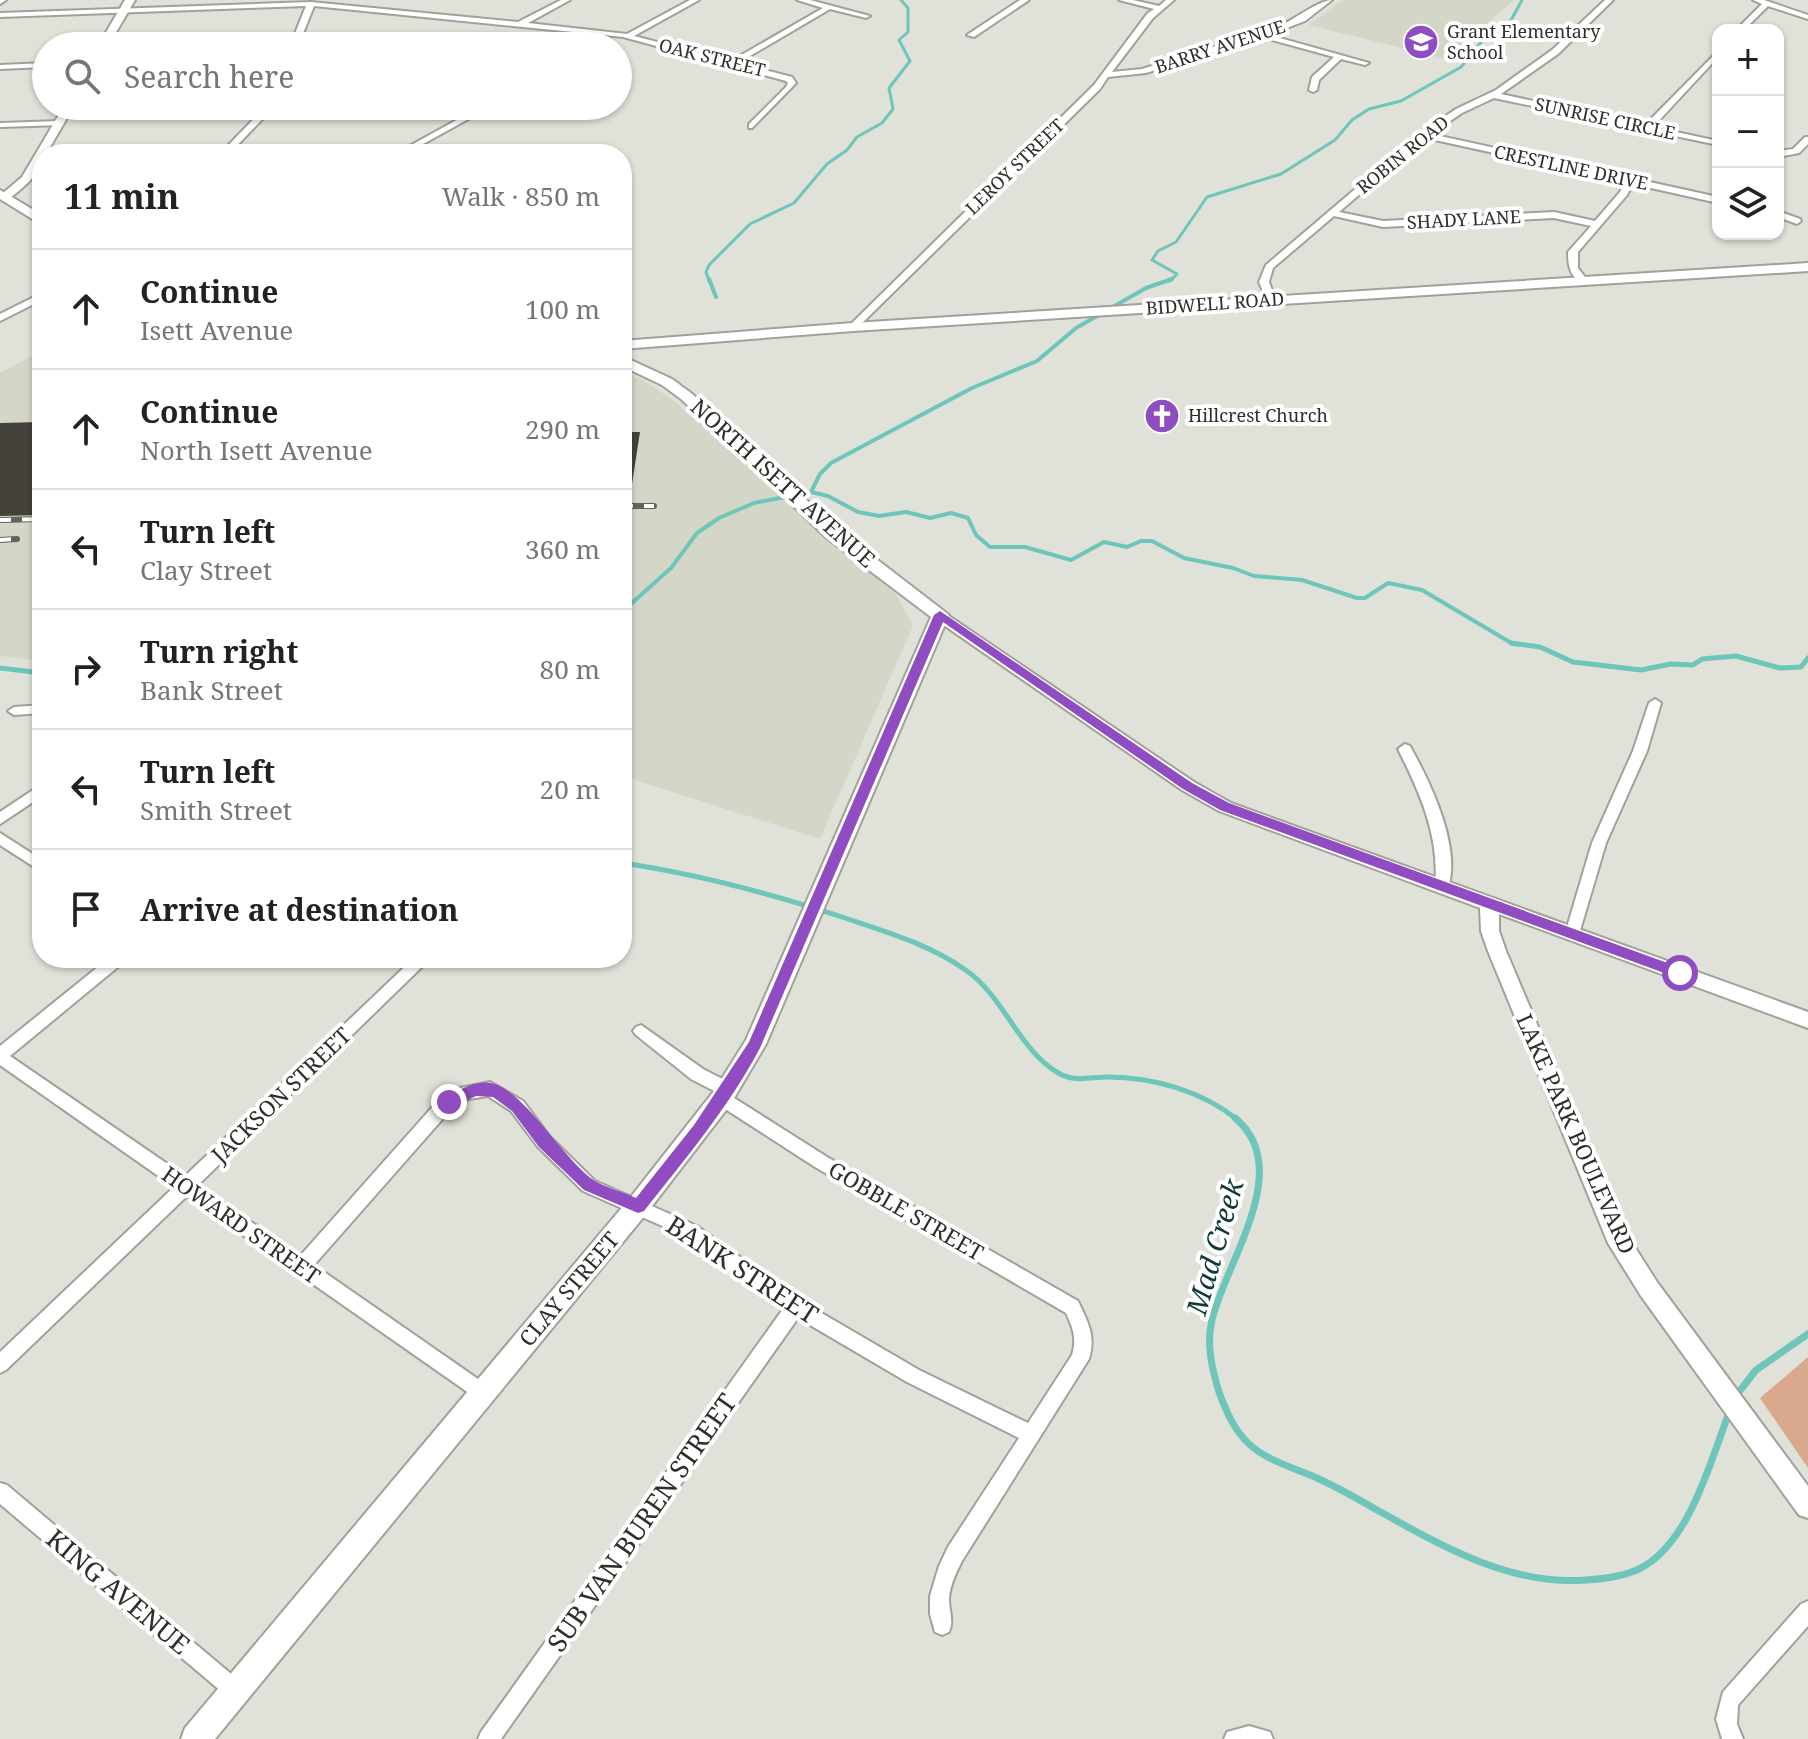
<!DOCTYPE html>
<html lang="en">
<head>
<meta charset="utf-8">
<style>
	body { margin:0; font-family:"Noto Serif",serif; background:#f2f2f2; color:#222 }
	.controls { position:absolute; right:24px; top:24px; display:grid; overflow:hidden; border-radius:16px; box-shadow:0 2px 6px #0004 }
	.controls button { width:72px; height:72px; display:grid; place-items:center; padding:0; border:0; border-bottom:2px solid #e0e0e0; background:#fff; color:#222; font:40px sans-serif }
	.stop { position:absolute; width:24px; height:24px; margin:-18px; border:6px solid #904cc1; border-radius:50%; background:#fff }
	.stop.end { background:#904cc1; border-color:#fff; box-shadow:0 2px 8px #0008 }
	.list { margin:0; padding:0; list-style:none }
	h2 { display:flex; justify-content:space-between; align-items:center; height:104px; margin:0; padding:0 32px; font-size:34px }
	h2 small { font-size:26px; font-weight:400; color:#767676 }
	.list li { display:grid; grid-template-columns:52px 1fr auto; gap:24px; align-items:center; box-sizing:border-box; height:120px; padding:0 32px; border-top:2px solid #e0e0e0 }
	.list b { display:block; font-size:30px; white-space:nowrap }
	.list p { margin:0; font-size:26px; white-space:nowrap; color:#767676 }
	.list em { font-size:26px; font-style:normal; color:#767676 }
	.icon { flex:none; width:44px; height:44px; fill:none; stroke:currentColor; stroke-width:2; stroke-linecap:round; stroke-linejoin:round }
	.map { position:relative; flex:none; width:1808px; height:1739px; overflow:hidden }
	.search { position:absolute; background:#fff; box-shadow:0 2px 6px #0004; left:32px; top:32px; width:600px; height:88px; display:flex; align-items:center; gap:20px; box-sizing:border-box; padding:0 28px; border-radius:44px; color:#767676; font-size:30px }
	.panel { position:absolute; background:#fff; box-shadow:0 2px 6px #0004; left:32px; top:144px; width:600px; height:824px; border-radius:32px }
	.map>svg:first-child { display:block }
</style>
</head>
<body>
<div class="map">
<svg width="1808" height="1739" viewBox="0 0 1808 1739">
	<rect width="100%" height="100%" fill="#e0e2d9"/>
	<g fill="#d4d7c7">
		<polygon points="1342,0 1514,0 1446,59 1309,25"/>
		<polygon points="42,351 42,661 0,656 0,373"/>
		<polygon points="622,371 648,383 677,403 896,594 913,626 820,839 622,776"/>
	</g>
	<polygon fill="#daa88c" points="1808,1357 1808,1468 1760,1398"/>
	<g fill="none" stroke-linecap="round" stroke-linejoin="round">
		<g stroke="#6ec5b9" stroke-width="3">
			<polyline points="709,281 706,272 709,265 750,224 794,203 827,164 847,150 857,137 882,123 893,109 889,88 910,61 899,40 908,32 908,8 901,0"/>
			<polyline points="1170,281 1177,274 1152,260 1158,251 1176,242 1207,197 1281,174 1335,140 1352,120 1369,109 1401,101 1461,67 1486,36 1510,22 1522,0"/>
		</g>
		<g stroke="#6ec5b9" stroke-width="4">
			<polyline points="709,279 716,297"/>
			<polyline points="811,492 820,474 831,463 972,388 1037,361 1076,328 1146,288 1172,279"/>
			<polyline points="622,612 671,568 697,533 719,518 754,503 811,492 828,496 858,512 879,516 906,512 930,518 951,513 968,518 976,535 990,547 1025,547 1071,560 1104,542 1127,547 1141,541 1152,541 1184,558 1233,568 1254,576 1302,580 1357,598 1365,598 1388,583 1422,590 1513,644 1522,645"/>
		</g>
		<g stroke="#6ec5b9" stroke-width="5">
			<polyline points="1511,643 1540,647 1573,662 1641,670 1671,664 1693,665 1702,659 1736,656 1780,668 1801,667 1808,658"/>
			<polyline points="0,668 42,673"/>
			<path d="M622,863C699,874 772,894 845,918C887,932 931,945 967,971C1005,998 1019,1051 1060,1074C1074,1082 1092,1077 1108,1077C1153,1077 1202,1091 1238,1120"/>
		</g>
		<g stroke="#6ec5b9" stroke-width="7">
			<path d="M1235,1118C1296,1168 1225,1263 1212,1320C1206,1344 1212,1369 1219,1392C1226,1411 1234,1430 1249,1444C1269,1462 1295,1468 1319,1479C1339,1488 1358,1499 1377,1510C1442,1546 1510,1586 1586,1580C1604,1579 1622,1577 1639,1569C1690,1544 1711,1459 1730,1410"/>
			<polyline points="1735,1397 1756,1370 1808,1334"/>
		</g>
	</g>
	<g fill="#45423b">
		<polygon points="42,422 42,515 0,516 0,423"/>
		<polygon points="622,432 640,432 629,503 622,503"/>
	</g>
	<g fill="none" stroke-linecap="round" stroke-linejoin="round">
		<defs>
			<g id="minor">
				<polygon points="0,0 6,0 0,4"/>
				<polygon points="561,0 570,0 528,23 627,34 690,0 699,0 634,36 731,61 823,8 797,0 810,0 870,16 866,18 830,9 738,63 792,77 796,83 752,128 749,128 749,124 786,87 788,83 786,81 623,37 314,6 298,46 290,46 306,6 0,17 0,13 311,2 518,22"/>
				<polygon points="1020,0 1029,0 974,37 967,35"/>
				<path d="M1119,0H1133L1159,6L1166,0H1174L1153,18L1112,72L1142,69L1278,27C1292,21 1319,0 1332,0L1305,21L1269,35L1369,63L1365,65L1341,59L1319,80L1317,90L1313,92L1309,90L1312,77L1334,57L1261,37L1146,73L1108,77L1100,89L856,329H850V325L1094,85L1147,14L1154,9Z"/>
				<path d="M1605,0H1613L1558,54L1501,94L1645,125L1718,51V57L1653,127L1718,141V145L1494,98L1462,113L1431,134L1718,197V203L1633,184L1627,195L1578,252V268L1588,281L1583,284C1570,277 1568,266 1568,252L1591,226L1554,218L1383,227L1334,216L1273,268L1269,282L1276,301L1268,303L1259,282L1266,265L1421,133L1456,109L1496,90L1552,50ZM1426,138L1625,182L1620,192L1595,221L1554,212L1383,221L1339,212Z"/>
				<polygon points="1753,0 1764,0 1808,15 1808,19 1768,6 1744,30 1736,30 1762,4"/>
				<polygon points="46,63 46,67 0,69 0,65"/>
				<polygon points="266,106 275,106 229,154 220,154"/>
				<polygon points="482,106 492,106 405,154 395,154"/>
				<polygon points="59,121 62,121 62,125 0,127 0,123"/>
				<polygon points="1805,137 1808,137 1808,144 1799,153 1778,157 1778,151 1793,149"/>
				<polygon points="1778,211 1800,219 1801,221 1797,224 1778,217"/>
				<polygon points="42,293 42,300 0,321 0,314"/>
				<polygon points="1655,699 1661,703 1647,751 1606,843 1579,934 1577,938 1567,938 1565,934 1592,843 1633,751 1649,703"/>
				<polygon points="42,705 42,713 14,715 8,711 14,707"/>
				<path d="M1405,744L1410,746C1430,782 1463,849 1447,891H1437L1435,887C1440,837 1420,793 1398,749Z"/>
				<polygon points="42,784 42,796 0,824 0,812"/>
				<polygon points="0,833 42,860 42,872 0,845"/>
				<path d="M109,958H126L124,962L10,1056L185,1176L414,958H431L198,1185L300,1256L435,1104L460,1088L490,1082L523,1101L550,1137L595,1181L697,1226L801,1301L919,1370L1028,1423L1072,1355C1077,1339 1073,1328 1066,1313L815,1167L716,1103L714,1098L718,1093L691,1079L636,1035L633,1031L636,1027L641,1025L703,1069L734,1085L736,1090L731,1096L827,1157L1078,1301C1088,1322 1096,1336 1089,1359L962,1561C956,1573 950,1585 949,1599C949,1611 954,1621 949,1632L942,1635L935,1632L930,1614V1596L939,1566L948,1547L1019,1438L907,1382L798,1318L501,1739H478L481,1732L783,1309L685,1236L583,1191L538,1147L511,1111L488,1096L469,1099L447,1114L314,1265L488,1386L491,1392L488,1398L482,1401L476,1398L187,1196L6,1370L0,1373V1352L174,1187L0,1065V1046Z"/>
				<polygon points="0,1483 7,1485 243,1684 246,1691 243,1698 236,1701 229,1698 0,1504"/>
				<polygon points="1808,1601 1808,1626 1738,1705 1737,1724 1743,1739 1722,1739 1716,1719 1723,1692 1801,1604"/>
				<polygon points="1249,1726 1270,1732 1273,1739 1224,1739 1227,1732"/>
			</g>
			<g id="tertiary">
				<polygon points="125,0 135,0 108,46 98,46"/>
				<path d="M64,106H74L46,154H42C42,173 24,187 10,198H2V194L22,177Z"/>
				<polygon points="1808,263 1808,271 853,331 622,349 622,341 853,323"/>
				<polygon points="940,610 1194,782 1231,803 1808,1012 1808,1028 1499,914 1499,931 1506,951 1624,1230 1657,1282 1808,1486 1808,1518 1799,1515 1641,1296 1608,1243 1488,951 1481,931 1480,908 1219,811 1182,790 935,619 932,615 935,611"/>
			</g>
			<g id="secondary">
				<polygon points="0,190 42,215 42,225 0,199"/>
				<polygon points="622,356 672,379 691,393 840,531 949,615 766,1044 730,1105 646,1214 215,1739 181,1739 185,1728 630,1198 714,1091 746,1040 931,617 828,539 681,399 662,385 622,366"/>
			</g>
		</defs>
		<use href="#minor" stroke="#a0a29a" stroke-width="4"/>
		<use href="#tertiary" stroke="#a0a29a" stroke-width="4"/>
		<use href="#secondary" stroke="#a0a29a" stroke-width="4"/>
		<use href="#minor" fill="#fff" fill-rule="evenodd"/>
		<use href="#tertiary" fill="#fff" fill-rule="evenodd"/>
		<use href="#secondary" fill="#fff" fill-rule="evenodd"/>
		<defs>
			<g id="rail">
				<polyline points="622,506 654,506"/>
				<polyline points="0,520 42,519"/>
				<polyline points="0,540 17,539"/>
			</g>
		</defs>
		<use href="#rail" stroke="#63645f" stroke-width="6"/>
		<use href="#rail" stroke="#fff" stroke-width="4" stroke-dasharray="11" stroke-linecap="butt"/>
	</g>
	<path fill="#904cc1" d="M940,611L1192,783L1229,803L1684,969L1686,973L1680,978L1675,977L1220,810L1183,789L943,622L760,1048C729,1107 685,1159 644,1211L638,1213L584,1190L539,1147L512,1111L493,1097L476,1096L449,1109L444,1107V1098C458,1091 474,1080 491,1083C524,1089 563,1160 595,1181C607,1188 623,1192 636,1198L694,1125L749,1042L934,615Z"/>
	<defs>
		<symbol id="school-disc" viewBox="-11 -11 22 22"><circle r="9.5" fill="#904cc1" stroke="#fff"/><path d="M0-5L7-2L0 1L-7-2ZM-4 1L0 2.5L4 1V4Q0 6-4 4Z" fill="#fff"/></symbol>
		<symbol id="church-disc" viewBox="-11 -11 22 22"><circle r="9.5" fill="#904cc1" stroke="#fff"/><path d="M-1.2-6h2.4v3.5h3.3v2.4h-3.3V6h-2.4V-.1h-3.3v-2.4h3.3Z" fill="#fff"/></symbol>
	</defs>
	<g fill-rule="evenodd">
		<use href="#school-disc" x="1401" y="22" width="40" height="40"/>
		<use href="#church-disc" x="1142" y="396" width="40" height="40"/>
	</g>
	<g text-anchor="middle" stroke-width="8" stroke-linejoin="round" paint-order="stroke">
		<g font-size="18" fill="#2e2e2b" stroke="#fff" text-anchor="start">
			<text x="1447" y="38">Grant Elementary<tspan x="1447" dy="21">School</tspan></text>
			<text x="1188" y="422">Hillcrest Church</text>
		</g>
		<g font-size="18" fill="#2e2e2b" stroke="#fff">
			<text transform="translate(1220 47) rotate(-18)" y="6">BARRY AVENUE</text>
			<text transform="translate(712 58) rotate(14)" y="6">OAK STREET</text>
			<text transform="translate(1605 119) rotate(12)" y="6">SUNRISE CIRCLE</text>
			<text transform="translate(1403 155) rotate(-39)" y="6">ROBIN ROAD</text>
			<text transform="translate(1015 167) rotate(-44)" y="6">LEROY STREET</text>
			<text transform="translate(1571 168) rotate(12)" y="6">CRESTLINE DRIVE</text>
			<text transform="translate(1464 220) rotate(-3)" y="6">SHADY LANE</text>
			<text transform="translate(1215 304) rotate(-4)" y="6">BIDWELL ROAD</text>
		</g>
		<g font-size="22" fill="#2e2e2b" stroke="#fff">
			<text transform="translate(783 483) rotate(42)" y="8">NORTH ISETT AVENUE</text>
			<text transform="translate(281 1095) rotate(-44)" y="8">JACKSON STREET</text>
			<text transform="translate(1576 1134) rotate(66)" y="8">LAKE PARK BOULEVARD</text>
			<text transform="translate(906 1211) rotate(30)" y="8">GOBBLE STREET</text>
			<text transform="translate(241 1225) rotate(35)" y="8">HOWARD STREET</text>
			<text transform="translate(569 1289) rotate(-50)" y="8">CLAY STREET</text>
		</g>
		<g font-size="26" fill="#2e2e2b" stroke="#fff">
			<text transform="translate(742 1270) rotate(33)" y="9">BANK STREET</text>
			<text transform="translate(642 1523) rotate(-55)" y="9">SUB VAN BUREN STREET</text>
			<text transform="translate(118 1592) rotate(40)" y="9">KING AVENUE</text>
		</g>
		<g font-size="28" font-style="italic" fill="#0f3a35" stroke="#fff">
			<text transform="translate(1215 1247) rotate(-74)" y="10">Mad Creek</text>
		</g>
	</g>
</svg>
<div class="controls">
<button>+</button>
<button>−</button>
<button><svg class="icon" aria-label="layers" viewBox="0 0 24 24"><path d="M12 4l9 5-9 5-9-5zM3 14l9 5 9-5"/></svg></button>
</div>
<div class="stop" style="left:1680px;top:973px"></div>
<div class="stop end" style="left:449px;top:1102px"></div>
<div class="search"><svg class="icon" aria-label="search" viewBox="0 0 24 24"><circle cx="10" cy="10" r="6"/><path d="M15 15l6 6"/></svg>Search here</div>
<section class="panel">
<h2>11 min<small>Walk · 850 m</small></h2>
<ul class="list">
<li><svg class="icon" aria-label="ahead" viewBox="0 0 24 24"><path d="M12 20V5M6 11l6-6 6 6"/></svg><div><b>Continue</b><p>Isett Avenue</p></div><em>100 m</em></li>
<li><svg class="icon" aria-label="ahead" viewBox="0 0 24 24"><path d="M12 20V5M6 11l6-6 6 6"/></svg><div><b>Continue</b><p>North Isett Avenue</p></div><em>290 m</em></li>
<li><svg class="icon" aria-label="left" viewBox="0 0 24 24"><path d="M17 20v-9H6M10 6l-5 5 5 5"/></svg><div><b>Turn left</b><p>Clay Street</p></div><em>360 m</em></li>
<li><svg class="icon" aria-label="right" viewBox="0 0 24 24"><path d="M7 20v-9h11M14 6l5 5-5 5"/></svg><div><b>Turn right</b><p>Bank Street</p></div><em>80 m</em></li>
<li><svg class="icon" aria-label="left" viewBox="0 0 24 24"><path d="M17 20v-9H6M10 6l-5 5 5 5"/></svg><div><b>Turn left</b><p>Smith Street</p></div><em>20 m</em></li>
<li><svg class="icon" aria-label="arrive" viewBox="0 0 24 24"><path d="M6 21V4h12l-3 4 3 4H6"/></svg><div><b>Arrive at destination</b></div></li>
</ul>
</section>
</div>
</body>
</html>
